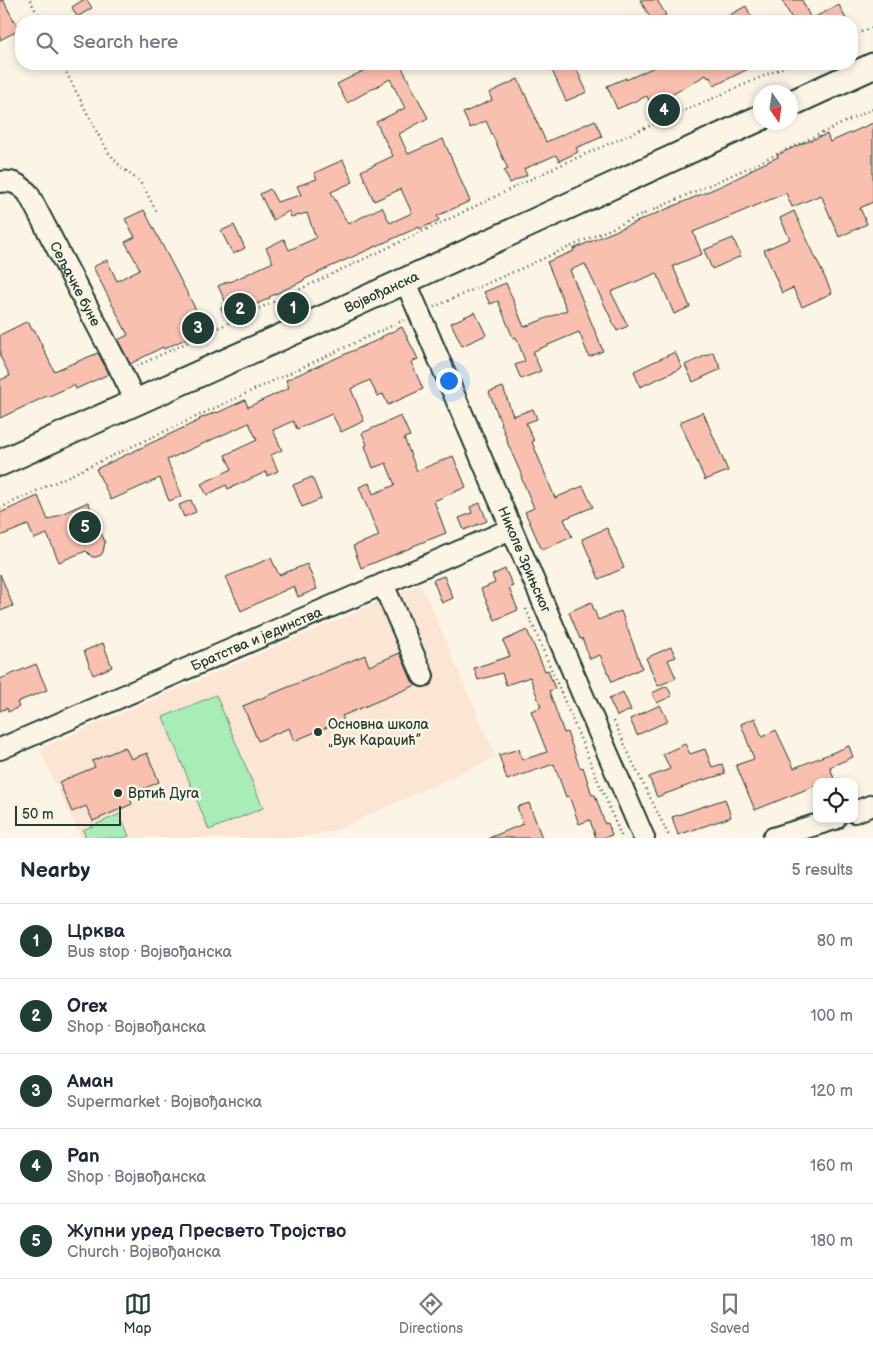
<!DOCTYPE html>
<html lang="en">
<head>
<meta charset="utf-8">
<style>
	body { margin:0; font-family:"Balsamiq Sans",sans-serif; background:#f6f6f7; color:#1f2937 }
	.controls { position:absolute; right:15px; bottom:15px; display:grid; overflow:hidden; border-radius:10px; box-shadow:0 2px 8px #0003 }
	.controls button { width:45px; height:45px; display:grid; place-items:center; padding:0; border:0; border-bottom:1px solid #e0e1e3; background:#fff; color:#1f2937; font:25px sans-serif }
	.compass { position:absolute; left:753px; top:85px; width:45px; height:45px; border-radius:50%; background:#fff; box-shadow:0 2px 8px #0003; rotate:167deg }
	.scale { position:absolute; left:15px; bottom:12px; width:106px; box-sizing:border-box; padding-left:5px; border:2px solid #1f3d34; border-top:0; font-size:14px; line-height:18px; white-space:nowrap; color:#1f3d34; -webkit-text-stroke:4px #fcf5e5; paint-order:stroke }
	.you { position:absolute; left:448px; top:380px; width:18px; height:18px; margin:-12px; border:4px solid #fff; border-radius:50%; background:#1a73e8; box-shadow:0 0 0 8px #1a73e833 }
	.badge { display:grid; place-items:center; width:32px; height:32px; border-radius:50%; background:#1f3d34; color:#fff; font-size:16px; font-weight:700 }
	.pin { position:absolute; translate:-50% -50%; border:2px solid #fff; box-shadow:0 1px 5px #0006 }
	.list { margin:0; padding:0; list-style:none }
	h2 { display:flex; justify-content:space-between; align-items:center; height:65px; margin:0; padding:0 20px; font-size:21px }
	h2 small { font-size:16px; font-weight:400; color:#747a83 }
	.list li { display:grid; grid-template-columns:32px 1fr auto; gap:15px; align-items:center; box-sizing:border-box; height:75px; padding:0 20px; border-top:1px solid #e0e1e3 }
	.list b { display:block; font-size:19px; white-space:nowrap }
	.list p { margin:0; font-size:16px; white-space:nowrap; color:#747a83 }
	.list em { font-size:16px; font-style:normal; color:#747a83 }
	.icon { flex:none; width:28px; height:28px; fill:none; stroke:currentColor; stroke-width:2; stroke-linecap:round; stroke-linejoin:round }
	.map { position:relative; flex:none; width:873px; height:838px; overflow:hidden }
	.search { position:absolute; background:#fff; box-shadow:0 2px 8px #0003; left:15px; right:15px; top:15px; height:55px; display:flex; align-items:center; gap:12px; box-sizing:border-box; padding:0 18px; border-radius:20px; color:#747a83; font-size:19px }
	.sheet { height:440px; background:#fff }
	nav { display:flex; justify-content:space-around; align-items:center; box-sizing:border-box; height:70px; border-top:1px solid #e0e1e3; background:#fff; font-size:14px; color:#747a83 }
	nav a { display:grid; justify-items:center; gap:2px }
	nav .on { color:#1f3d34 }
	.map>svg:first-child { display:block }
</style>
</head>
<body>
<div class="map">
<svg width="873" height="838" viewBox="0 0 873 838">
	<rect width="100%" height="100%" fill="#fcf5e5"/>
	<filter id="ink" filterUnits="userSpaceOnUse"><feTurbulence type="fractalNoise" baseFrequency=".02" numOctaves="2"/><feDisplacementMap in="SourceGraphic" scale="10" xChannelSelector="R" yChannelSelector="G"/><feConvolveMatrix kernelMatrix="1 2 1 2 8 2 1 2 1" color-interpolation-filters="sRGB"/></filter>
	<g filter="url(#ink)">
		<polygon fill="#fbe5d5" points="421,584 496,757 334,831 294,838 81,838 39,749"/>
		<g fill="#a8edb8" stroke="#649576">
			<polygon points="216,695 263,808 209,830 163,717"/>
			<polygon points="120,814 129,836 124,838 86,838 83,830"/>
		</g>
		<g fill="#f9bfaf" stroke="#1f3d34">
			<polygon points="0,0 3,0 19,30 0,40"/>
			<polygon points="83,0 87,0 92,8 77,17 72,7"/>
			<polygon points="640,0 657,0 666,15 655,21 652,21"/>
			<polygon points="782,0 802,0 811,19 839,5 847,21 793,21"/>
			<polygon points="746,6 752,18 746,21 719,21"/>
			<polygon points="364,64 400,64 428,118 399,134 408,154 443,139 470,201 437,216 439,220 420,229 419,227 330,267 303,280 303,281 269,297 270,298 226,318 221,308 227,305 218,286 229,281 230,282 273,262 266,248 284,239 289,250 316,238 307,213 291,217 289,211 273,220 260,194 270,189 277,202 301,195 297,186 317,179 314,173 343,160 353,182 331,192 348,224 382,207 390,223 412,213 401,189 374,201 361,171 393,156 376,122 405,108 390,79 347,103 337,84 367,69"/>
			<polygon points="549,64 574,64 587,92 566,101"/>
			<polygon points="661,64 758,64 714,86 710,77 708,78 706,75 668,97 675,111 657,120 647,96 617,109 607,86 626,78 626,80"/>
			<polygon points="518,79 536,118 535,118 546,142 595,120 602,137 576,148 578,152 559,161 556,155 524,169 527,175 510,183 504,171 508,169 486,121 470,128 463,113 492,100 489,93"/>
			<polygon points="873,123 873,202 860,208 867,224 839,237 821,195 792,207 786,193 693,232 702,254 673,266 690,307 674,314 657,273 611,292 628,326 617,331 585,264 570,270 603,351 589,357 579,332 534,351 534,352 533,353 541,371 521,379 515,365 525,361 516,337 513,338 498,301 490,304 484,292 506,283 524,327 567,310 547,262 574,251 573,249 723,185 751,171 750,170 778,157 777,155 801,144 827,134 830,142"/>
			<polygon points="144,210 206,329 164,349 163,347 130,364 118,340 128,335 93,267 107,260 117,281 140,269 125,242 135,237 125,219"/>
			<polygon points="794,211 832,293 802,307 793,288 782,293 764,250 790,239 780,218"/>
			<polygon points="234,225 245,248 233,254 221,231"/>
			<polygon points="733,238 741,256 712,269 704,250"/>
			<polygon points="475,312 486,335 462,346 451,323"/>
			<polygon points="28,321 32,330 34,329 54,371 98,353 109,374 76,389 74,385 47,397 47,396 0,418 0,380 10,376 0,356 0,335"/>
			<polygon points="402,327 418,359 411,362 423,389 388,405 383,394 377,396 370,380 351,389 364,421 341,432 332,414 297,429 293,421 273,430 282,450 271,455 278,471 267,476 266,472 228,489 226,485 207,495 201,484 232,469 225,455 257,440 249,423 167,460 182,496 169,501 160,478 111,500 96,469 200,420 199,419 216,412 217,413 245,400 248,407 289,388 286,380 382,338 381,337"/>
			<polygon points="675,352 682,368 640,387 634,371"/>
			<polygon points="713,352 721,369 693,382 685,365"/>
			<polygon points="503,387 513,416 533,409 537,419 526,423 534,441 532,442 555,498 583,486 593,507 564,519 572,537 542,550 525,512 534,508 521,477 522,476 507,442 508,442 489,392"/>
			<polygon points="703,412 728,471 705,480 680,422"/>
			<polygon points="401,416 410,436 404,438 417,471 453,456 466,487 434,501 446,533 413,546 413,547 361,568 353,546 379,536 359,487 369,483 373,494 395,485 386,463 373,468 365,446 367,445 362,433"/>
			<polygon points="312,477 321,499 302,507 293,485"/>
			<polygon points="38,496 48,520 88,502 105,542 103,552 101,555 96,557 92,557 86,551 59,562 47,534 34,539 28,525 0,536 0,513"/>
			<polygon points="191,500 196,512 184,517 179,505"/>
			<polygon points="480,503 487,521 464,530 459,518 472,513 470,507"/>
			<polygon points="607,528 624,568 599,579 582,539"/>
			<polygon points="271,558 279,575 307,564 317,589 298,597 294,586 241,611 226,577"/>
			<polygon points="505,569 513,586 509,588 518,610 495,620 481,589 495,583 492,575"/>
			<polygon points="0,574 13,606 0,611"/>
			<polygon points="444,576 453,598 442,603 433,580"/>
			<polygon points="591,602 598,620 621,611 642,668 612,682 600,655 590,659 582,638 580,639 569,612"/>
			<polygon points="527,630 545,671 548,670 555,689 549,691 564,733 567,732 580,768 583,767 592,795 595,795 605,824 608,823 612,835 603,838 596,838 590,820 579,824 569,796 566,797 554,764 507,780 499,755 519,749 522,760 547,752 531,711 541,707 530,677 506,685 502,673 478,680 474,668 510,656 503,641"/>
			<polygon points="103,643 112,667 93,675 84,651"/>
			<polygon points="671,647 676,657 668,660 676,678 658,686 646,658"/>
			<polygon points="400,653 412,681 416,685 342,716 344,720 294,741 289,728 258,741 243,706 365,655 369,666"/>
			<polygon points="36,664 47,690 17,702 19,707 8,712 7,708 0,711 0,679"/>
			<polygon points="667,686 672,696 657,703 652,693"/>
			<polygon points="623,692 631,710 617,716 609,699"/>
			<polygon points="660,705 668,721 637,735 630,719"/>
			<polygon points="755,718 762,737 776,730 794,768 849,746 853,757 830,767 835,782 817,782 817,785 755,810 736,765 754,759 741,724"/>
			<polygon points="685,744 690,754 705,749 712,767 722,764 725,774 700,781 657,797 649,777 670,769 663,754"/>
			<polygon points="125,747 131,759 147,753 159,782 129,795 132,804 93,821 86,806 72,812 59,782 95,767 92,761"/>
			<polygon points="725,799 731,817 678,835 672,817"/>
			<polygon points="529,803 542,838 489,838 523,824 517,807"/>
		</g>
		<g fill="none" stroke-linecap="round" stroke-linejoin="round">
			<defs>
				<g id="minor">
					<path id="s1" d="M0,182C12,180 19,184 28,193L122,373L136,402"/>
					<path id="s2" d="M405,280L644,838"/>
					<polyline points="383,584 423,676"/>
					<path id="s3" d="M0,749L511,529"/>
					<polyline points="854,812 873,805"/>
					<polyline points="773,838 835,819"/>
				</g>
				<g id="major">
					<polyline points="790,104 873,66"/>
					<path id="s4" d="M0,463L335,313L760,118"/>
				</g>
			</defs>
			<use href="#minor" stroke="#1f3d34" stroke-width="24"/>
			<use href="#major" stroke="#1f3d34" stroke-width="29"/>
			<g stroke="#1f3d34" stroke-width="2.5" stroke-dasharray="1 4" stroke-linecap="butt">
				<polyline points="30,0 41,21"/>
				<polyline points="852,36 873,27"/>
				<polyline points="62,64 100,138 109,153 120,166 140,182 147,193 156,211"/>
				<polyline points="434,307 741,171 873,109"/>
				<polyline points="137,366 449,219 556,167 791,64"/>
				<polyline points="0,508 404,320"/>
				<polyline points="526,609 622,838"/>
				<polyline points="614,721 633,763 670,838"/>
			</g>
			<use href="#minor" stroke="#fcf5e5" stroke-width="20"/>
			<use href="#major" stroke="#fcf5e5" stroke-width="25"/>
		</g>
	</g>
	<g fill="#1f3d34" stroke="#fcf5e5" stroke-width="2">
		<circle cx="318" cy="732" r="5"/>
		<circle cx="118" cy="793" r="5"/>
	</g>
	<g text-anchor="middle" stroke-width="5" stroke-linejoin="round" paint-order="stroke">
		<g font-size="14" fill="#1f3d34" stroke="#fcf5e5">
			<text dy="5" stroke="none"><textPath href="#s1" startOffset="134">Сељачке буне</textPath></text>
			<text dy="5" stroke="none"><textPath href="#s4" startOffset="418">Војвођанска</textPath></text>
			<text dy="5" stroke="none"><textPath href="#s2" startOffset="304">Николе Зрињског</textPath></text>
			<text dy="5" stroke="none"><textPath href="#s3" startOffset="279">Братства и јединства</textPath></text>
		</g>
		<g font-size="14" fill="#1f3d34" stroke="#fcf5e5" text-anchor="start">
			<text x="328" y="729">Основна школа<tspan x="328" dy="16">„Вук Караџић”</tspan></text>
			<text x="128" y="798">Вртић Дуга</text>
		</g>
	</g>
</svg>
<div class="controls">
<button><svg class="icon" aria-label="locate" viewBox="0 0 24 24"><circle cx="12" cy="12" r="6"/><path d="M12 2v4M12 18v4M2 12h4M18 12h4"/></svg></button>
</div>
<svg class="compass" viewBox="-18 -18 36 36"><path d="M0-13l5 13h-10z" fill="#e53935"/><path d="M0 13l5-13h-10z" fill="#747a83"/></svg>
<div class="scale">50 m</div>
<div class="you"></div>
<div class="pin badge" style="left:293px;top:308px">1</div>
<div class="pin badge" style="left:240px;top:309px">2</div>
<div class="pin badge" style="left:198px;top:328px">3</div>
<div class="pin badge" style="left:664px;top:110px">4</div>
<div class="pin badge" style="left:85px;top:527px">5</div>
<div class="search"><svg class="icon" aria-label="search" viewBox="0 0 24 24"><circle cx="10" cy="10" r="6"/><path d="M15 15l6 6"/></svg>Search here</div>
</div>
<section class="sheet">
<h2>Nearby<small>5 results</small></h2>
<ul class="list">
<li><span class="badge">1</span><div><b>Црква</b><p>Bus stop · Војвођанска</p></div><em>80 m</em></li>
<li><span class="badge">2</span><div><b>Orex</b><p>Shop · Војвођанска</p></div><em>100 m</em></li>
<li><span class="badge">3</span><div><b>Аман</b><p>Supermarket · Војвођанска</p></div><em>120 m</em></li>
<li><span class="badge">4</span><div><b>Pan</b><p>Shop · Војвођанска</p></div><em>160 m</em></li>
<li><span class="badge">5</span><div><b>Жупни уред Пресвето Тројство</b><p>Church · Војвођанска</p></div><em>180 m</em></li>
</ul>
</section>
<nav>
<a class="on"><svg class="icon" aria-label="map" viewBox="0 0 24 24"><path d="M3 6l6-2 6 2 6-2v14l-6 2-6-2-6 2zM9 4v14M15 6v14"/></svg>Map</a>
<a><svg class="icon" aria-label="directions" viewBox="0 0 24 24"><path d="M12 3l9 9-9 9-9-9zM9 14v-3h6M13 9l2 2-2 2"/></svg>Directions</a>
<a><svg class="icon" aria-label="saved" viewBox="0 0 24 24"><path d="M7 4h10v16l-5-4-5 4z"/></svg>Saved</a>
</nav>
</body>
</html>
